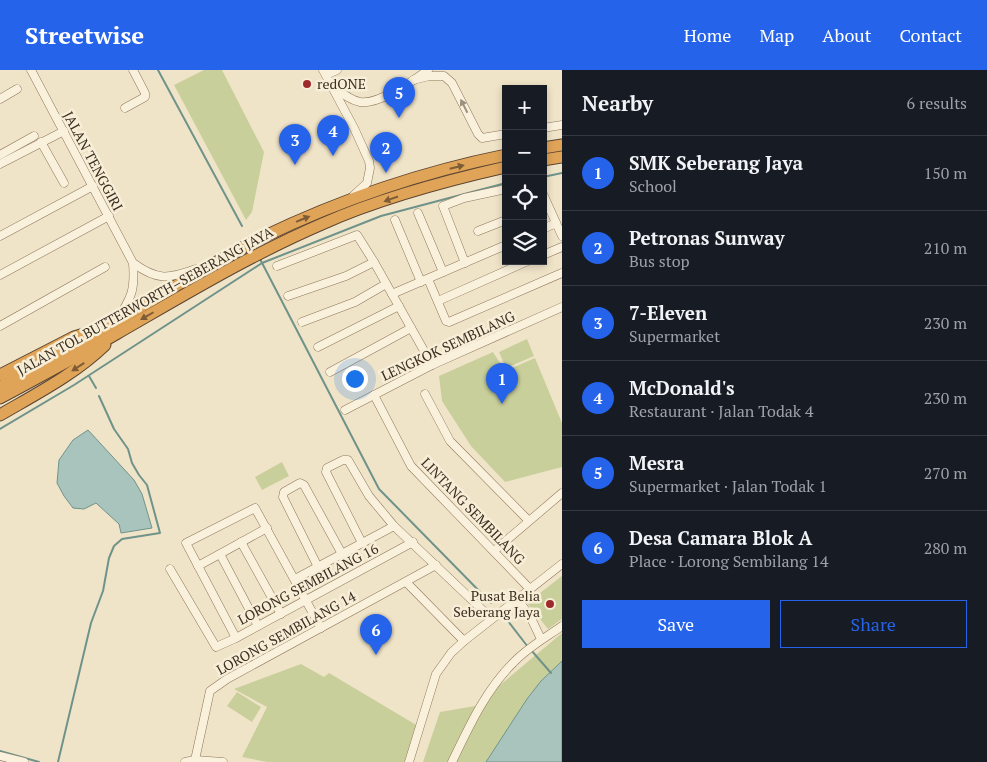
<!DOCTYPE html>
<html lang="en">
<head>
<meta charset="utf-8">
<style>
	body { margin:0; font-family:"PT Serif",serif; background:#20242c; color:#f1f3f6 }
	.controls { position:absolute; right:15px; top:15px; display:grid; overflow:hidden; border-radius:0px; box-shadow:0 2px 8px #0003 }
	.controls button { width:45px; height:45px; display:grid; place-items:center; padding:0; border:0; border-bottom:1px solid #363941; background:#171b24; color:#f1f3f6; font:25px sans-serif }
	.you { position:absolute; left:354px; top:308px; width:18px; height:18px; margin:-12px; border:4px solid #fff; border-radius:50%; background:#1a73e8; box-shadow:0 0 0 8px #1a73e833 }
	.badge { display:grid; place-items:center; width:32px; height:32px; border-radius:50%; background:#2563eb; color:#fff; font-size:16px; font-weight:700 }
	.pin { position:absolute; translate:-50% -41px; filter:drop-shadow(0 1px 2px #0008) }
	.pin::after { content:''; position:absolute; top:26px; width:18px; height:15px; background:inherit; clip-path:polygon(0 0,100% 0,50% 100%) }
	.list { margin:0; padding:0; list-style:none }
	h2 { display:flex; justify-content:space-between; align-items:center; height:65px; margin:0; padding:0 20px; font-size:21px }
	h2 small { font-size:16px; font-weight:400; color:#9ea1a6 }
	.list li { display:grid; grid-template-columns:32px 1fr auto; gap:15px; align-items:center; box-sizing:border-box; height:75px; padding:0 20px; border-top:1px solid #363941 }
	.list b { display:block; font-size:19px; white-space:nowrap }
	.list p { margin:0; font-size:16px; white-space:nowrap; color:#9ea1a6 }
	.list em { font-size:16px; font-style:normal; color:#9ea1a6 }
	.actions { display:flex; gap:10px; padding:15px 20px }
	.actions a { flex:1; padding:11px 0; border:1px solid #2563eb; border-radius:0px; text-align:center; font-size:18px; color:#2563eb }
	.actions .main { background:#2563eb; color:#fff }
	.icon { flex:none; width:28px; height:28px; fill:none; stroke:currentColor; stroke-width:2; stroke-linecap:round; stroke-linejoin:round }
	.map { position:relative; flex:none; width:562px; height:692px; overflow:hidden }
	header { display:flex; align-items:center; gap:30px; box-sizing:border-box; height:70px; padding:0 25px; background:#2563eb; color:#fff }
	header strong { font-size:24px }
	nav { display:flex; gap:28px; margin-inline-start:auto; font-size:18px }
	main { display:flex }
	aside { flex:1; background:#171b24 }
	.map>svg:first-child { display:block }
</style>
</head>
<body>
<header>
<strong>Streetwise</strong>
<nav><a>Home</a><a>Map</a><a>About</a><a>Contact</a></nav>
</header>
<main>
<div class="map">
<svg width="562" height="692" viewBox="0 0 562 692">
	<rect width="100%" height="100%" fill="#f0e4c8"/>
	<g fill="#c9cf9b">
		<polygon points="204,0 222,0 264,82 252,142 246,150 174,15"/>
		<polygon points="527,269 534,286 506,298 499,282"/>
		<polygon points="493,282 505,301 535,288 562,353 562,397 505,412 471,376 442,331 439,306"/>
		<polygon points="282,392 289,406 262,420 255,407"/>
		<polygon points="562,506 562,549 548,559 527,533"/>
		<polygon points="562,563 562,591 541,611 527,629 486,692 423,692 440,642 475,636"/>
		<polygon points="301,594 324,607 329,603 418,656 406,692 267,692 242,687 267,637 234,619"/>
		<polygon points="237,622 261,637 252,652 227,636"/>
	</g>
	<g fill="#a9c4bc" stroke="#6f938a">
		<polygon points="88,360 134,410 142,424 152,458 121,463 119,454 96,433 84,439 73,438 64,426 57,413 59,390 73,370"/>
		<polygon points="562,591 562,692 486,692 527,629 541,611"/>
	</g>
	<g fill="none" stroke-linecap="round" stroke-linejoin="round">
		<g stroke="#6f938a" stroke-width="2">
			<polyline points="158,0 242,156"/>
			<polyline points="543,107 562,103"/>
			<polyline points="260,189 379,419 491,533"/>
			<polyline points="89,306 96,318"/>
			<polyline points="0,359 74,315 262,193 381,146 506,113"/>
			<polyline points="508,551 528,577"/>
			<polyline points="531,580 551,603"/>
			<polyline points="0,681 39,692"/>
			<polyline points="58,692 91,553 103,521 109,488 114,476 122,469 160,463 147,415 139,405 132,393 128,379 114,359 99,326"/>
		</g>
		<defs>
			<g id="minor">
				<path d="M31,0L133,193C135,220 132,226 118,249"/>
				<polyline points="323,0 354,58 369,91 370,98 367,113 353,126"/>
				<polyline points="326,5 337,0"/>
				<polyline points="413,10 429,6 444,6 452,13 478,64 482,68 506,64"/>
				<path d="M333,16C341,22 349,30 360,32C378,35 413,11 428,0"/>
				<polyline points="0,29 17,19"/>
				<polyline points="125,38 145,27 145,23 133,0"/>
				<polyline points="543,58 562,55"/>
				<polyline points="41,72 64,113"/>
				<polyline points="0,85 34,66"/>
				<polyline points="0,94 64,61"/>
				<polyline points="543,124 562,166"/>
				<polyline points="418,143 443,202"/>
				<polyline points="395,150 421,212"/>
				<polyline points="543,159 556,153"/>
				<polyline points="478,161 506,150"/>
				<polyline points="0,166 93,116"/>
				<polyline points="543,185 562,177"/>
				<path d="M133,193C158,211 168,209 196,199"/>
				<polyline points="465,193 443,136 464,128 506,119"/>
				<polyline points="277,196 357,165 374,192 432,295"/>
				<polyline points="0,205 109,146"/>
				<polyline points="428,209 446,251 449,252 562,203"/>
				<polyline points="392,224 506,175"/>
				<polyline points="288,226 346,206 374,192"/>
				<polyline points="438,231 528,191"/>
				<polyline points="302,252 355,232 386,214"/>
				<polyline points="0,256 105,197"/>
				<polyline points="318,277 399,236"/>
				<polyline points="330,302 411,258"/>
				<polyline points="425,324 450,371 528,450"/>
				<polyline points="374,325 411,396 529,518"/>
				<polyline points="345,340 432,295 562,237"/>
				<polyline points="241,472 281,544"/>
				<polyline points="362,473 326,402 327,398 343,390 348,390 369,426 394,456 492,549"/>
				<polyline points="494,481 562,423"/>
				<polyline points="220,484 258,556"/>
				<polyline points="198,496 267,458"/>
				<polyline points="318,497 283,427 284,422 300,413 304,415 342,484"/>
				<polyline points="170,499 216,577 236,568 413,472"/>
				<polyline points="295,509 394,456"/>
				<polyline points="406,512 464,571"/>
				<polyline points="517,529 530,546 541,569"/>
				<polyline points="236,568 186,473 255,438 321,558"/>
				<polyline points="0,686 24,692"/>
				<polyline points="195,690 210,621 227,609 436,495"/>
				<polyline points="185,692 195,690 223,692"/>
				<polyline points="409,692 436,604 451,583 464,571 562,494"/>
				<path d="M452,692C469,657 485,621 513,593C527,578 545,568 562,556"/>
			</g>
			<g id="highway">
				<polyline points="543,78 562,75"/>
				<polyline points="543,90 562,87"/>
				<polyline points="0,305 74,267 84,264"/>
				<path d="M0,317C39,295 80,273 119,250C166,222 213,192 263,167C340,130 422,102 506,85"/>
				<path d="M0,328C39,307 78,286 116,264C184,225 250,185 322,154C380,128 444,111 506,97"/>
				<path d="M0,345C36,324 75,304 105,275"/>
			</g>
		</defs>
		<use href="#minor" stroke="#8d765c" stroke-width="9"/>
		<use href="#highway" stroke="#5b4430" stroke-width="13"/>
		<use href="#minor" stroke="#faf1dc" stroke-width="8"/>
		<use href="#highway" stroke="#e0a458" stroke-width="11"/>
	</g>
	<defs><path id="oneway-solid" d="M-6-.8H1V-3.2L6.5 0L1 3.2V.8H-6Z" transform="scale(1.25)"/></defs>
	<use fill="#9c907e" href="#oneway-solid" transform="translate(464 36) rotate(-117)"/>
	<g fill="#7e5d36">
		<use href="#oneway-solid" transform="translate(457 97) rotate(-14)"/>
		<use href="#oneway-solid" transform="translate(391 129) rotate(161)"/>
		<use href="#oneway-solid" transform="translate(303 149) rotate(-22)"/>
		<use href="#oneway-solid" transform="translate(147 246) rotate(150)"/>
		<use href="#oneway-solid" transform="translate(78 297) rotate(147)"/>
	</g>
	<g fill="#9e2a2b" stroke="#f7eed8" stroke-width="2">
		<circle cx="307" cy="14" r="5"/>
		<circle cx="550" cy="534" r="5"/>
	</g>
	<g text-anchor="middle" stroke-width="5" stroke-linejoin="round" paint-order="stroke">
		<g font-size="14" fill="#3d2e20" stroke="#f7eed8" text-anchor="start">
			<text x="317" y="19">redONE</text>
			<text x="540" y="531" text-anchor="end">Pusat Belia<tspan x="540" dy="16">Seberang Jaya</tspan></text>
		</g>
		<g font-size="14" fill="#3d2e20" stroke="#f7eed8">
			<text transform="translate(93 91) rotate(62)" y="5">JALAN TENGGIRI</text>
			<text transform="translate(145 231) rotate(-29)" y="5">JALAN TOL BUTTERWORTH–SEBERANG JAYA</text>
			<text transform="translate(448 276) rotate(-25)" y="5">LENGKOK SEMBILANG</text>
			<text transform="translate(473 441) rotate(46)" y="5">LINTANG SEMBILANG</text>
			<text transform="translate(308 514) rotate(-28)" y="5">LORONG SEMBILANG 16</text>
			<text transform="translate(286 563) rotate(-29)" y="5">LORONG SEMBILANG 14</text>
		</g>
	</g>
</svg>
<div class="controls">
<button>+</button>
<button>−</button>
<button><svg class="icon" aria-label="locate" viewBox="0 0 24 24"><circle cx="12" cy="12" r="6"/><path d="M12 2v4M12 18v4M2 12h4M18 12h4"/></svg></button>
<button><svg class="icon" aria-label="layers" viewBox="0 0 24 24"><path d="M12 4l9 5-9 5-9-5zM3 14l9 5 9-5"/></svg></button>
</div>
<div class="you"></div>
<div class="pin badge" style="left:502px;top:334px">1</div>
<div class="pin badge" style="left:386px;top:103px">2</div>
<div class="pin badge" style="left:295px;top:95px">3</div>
<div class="pin badge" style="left:333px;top:86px">4</div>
<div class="pin badge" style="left:399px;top:48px">5</div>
<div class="pin badge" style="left:376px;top:585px">6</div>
</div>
<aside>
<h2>Nearby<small>6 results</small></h2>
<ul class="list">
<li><span class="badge">1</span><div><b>SMK Seberang Jaya</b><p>School</p></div><em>150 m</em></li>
<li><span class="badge">2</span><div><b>Petronas Sunway</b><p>Bus stop</p></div><em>210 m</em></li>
<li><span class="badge">3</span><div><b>7-Eleven</b><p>Supermarket</p></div><em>230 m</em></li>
<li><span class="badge">4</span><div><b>McDonald's</b><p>Restaurant · Jalan Todak 4</p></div><em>230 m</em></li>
<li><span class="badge">5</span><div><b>Mesra</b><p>Supermarket · Jalan Todak 1</p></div><em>270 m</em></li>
<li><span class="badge">6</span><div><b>Desa Camara Blok A</b><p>Place · Lorong Sembilang 14</p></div><em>280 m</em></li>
</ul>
<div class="actions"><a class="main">Save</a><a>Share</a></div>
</aside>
</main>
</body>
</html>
